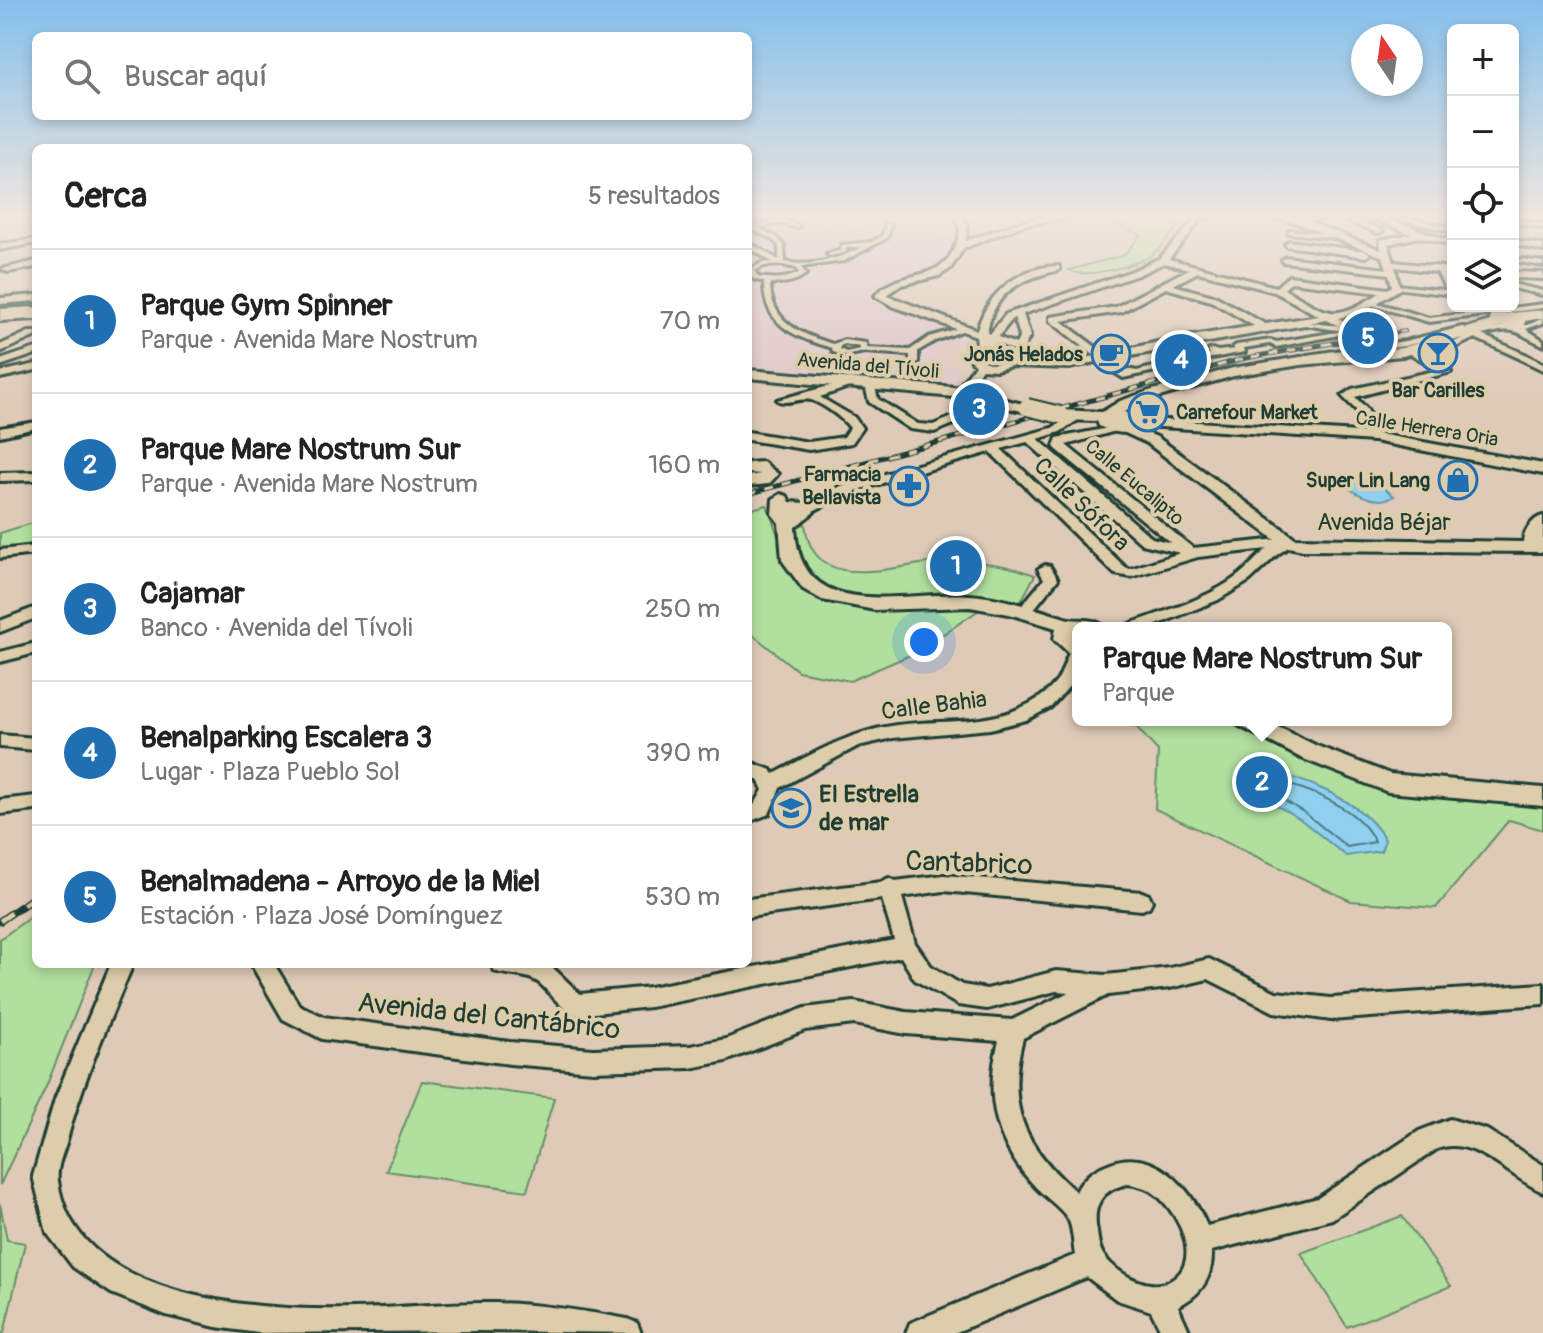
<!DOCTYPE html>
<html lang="es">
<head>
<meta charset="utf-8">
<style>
	body { margin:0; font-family:Pangolin,sans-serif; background:#f2f2f2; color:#222 }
	.controls { position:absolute; right:24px; top:24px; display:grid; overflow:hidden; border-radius:12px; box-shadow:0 4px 12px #0003 }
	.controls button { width:72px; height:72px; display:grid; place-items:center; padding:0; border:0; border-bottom:2px solid #e0e0e0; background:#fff; color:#222; font:40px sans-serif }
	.compass { position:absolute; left:1351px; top:24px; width:72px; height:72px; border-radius:50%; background:#fff; box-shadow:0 4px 12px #0003; rotate:347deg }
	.you { position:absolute; left:924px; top:642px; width:28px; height:28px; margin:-20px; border:6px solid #fff; border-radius:50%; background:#1a73e8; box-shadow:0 0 0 12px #1a73e833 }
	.badge { display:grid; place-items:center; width:52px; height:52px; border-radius:50%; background:#1f6fb2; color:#fff; font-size:26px; font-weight:700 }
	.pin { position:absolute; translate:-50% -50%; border:4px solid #fff; box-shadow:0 2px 8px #0006 }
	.popup { position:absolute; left:1072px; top:622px; width:380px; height:104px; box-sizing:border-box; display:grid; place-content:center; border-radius:12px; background:#fff; filter:drop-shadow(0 2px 6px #0005); font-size:26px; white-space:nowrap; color:#767676 }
	.popup b { font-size:30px; color:#222 }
	.popup::after { content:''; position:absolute; left:50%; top:100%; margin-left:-16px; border:16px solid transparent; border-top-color:#fff }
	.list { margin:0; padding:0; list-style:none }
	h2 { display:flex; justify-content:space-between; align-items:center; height:104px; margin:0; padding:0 32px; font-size:34px }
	h2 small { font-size:26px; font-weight:400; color:#767676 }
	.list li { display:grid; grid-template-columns:52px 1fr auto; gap:24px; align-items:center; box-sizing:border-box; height:144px; padding:0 32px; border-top:2px solid #e0e0e0 }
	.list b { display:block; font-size:30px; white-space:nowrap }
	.list p { margin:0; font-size:26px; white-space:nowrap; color:#767676 }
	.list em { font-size:26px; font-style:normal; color:#767676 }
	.icon { flex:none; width:44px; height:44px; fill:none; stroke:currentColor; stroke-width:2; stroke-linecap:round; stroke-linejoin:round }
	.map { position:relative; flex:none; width:1543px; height:1333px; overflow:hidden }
	.search { position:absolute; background:#fff; box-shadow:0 4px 12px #0003; left:32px; top:32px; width:720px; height:88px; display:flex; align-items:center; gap:20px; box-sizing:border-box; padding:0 28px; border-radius:12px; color:#767676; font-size:30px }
	.panel { position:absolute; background:#fff; box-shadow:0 4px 12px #0003; left:32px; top:144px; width:720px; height:824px; border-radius:12px }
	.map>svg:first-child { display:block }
</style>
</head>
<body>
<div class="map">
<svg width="1543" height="1333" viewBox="0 0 1543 1333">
	<rect width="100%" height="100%" fill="#decab7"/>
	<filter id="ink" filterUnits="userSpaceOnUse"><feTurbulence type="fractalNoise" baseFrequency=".0125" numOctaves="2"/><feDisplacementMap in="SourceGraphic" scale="16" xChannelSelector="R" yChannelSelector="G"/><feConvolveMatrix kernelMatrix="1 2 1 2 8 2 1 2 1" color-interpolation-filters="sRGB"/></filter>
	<g filter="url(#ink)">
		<polygon fill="#dec6c7" points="748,215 805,215 834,228 846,229 892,223 892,231 953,237 952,262 920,276 888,279 871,299 971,335 972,342 946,347 938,357 962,374 953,385 900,377 801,373 748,366"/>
		<g fill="#b1df9e" stroke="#688e69" stroke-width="2">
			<path d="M1132,215H1186C1176,227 1166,245 1153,254C1139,265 1084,280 1069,270L1124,255L1141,235L1108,221Z"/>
			<polygon points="767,505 790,569 825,599 979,610 915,653 850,681 798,671 748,631 748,510"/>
			<polygon points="36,522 36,543 0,550 0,533"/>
			<path d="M805,524C813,601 900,561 950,561C978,561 1009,565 1035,575L1018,607C975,605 837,608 809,580C797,569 795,542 791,527Z"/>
			<polygon points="1130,720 1230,720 1347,774 1427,794 1543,806 1543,830 1509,820 1436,908 1351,901 1155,809 1158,751"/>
			<polygon points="36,913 36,964 95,964 46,1087 0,1185 0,939"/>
			<polygon points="422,1081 554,1098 527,1191 386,1171"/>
			<polygon points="0,1204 7,1240 25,1243 4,1333 0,1333"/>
			<polygon points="1402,1216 1451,1286 1347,1327 1301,1253"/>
		</g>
		<g fill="#8fd0f0" stroke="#6295a5" stroke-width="2">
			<path d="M1351,476L1368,479L1372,487L1385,489L1394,496C1378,506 1358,495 1344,485V479Z"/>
			<path d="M1254,769C1298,775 1364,800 1385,840L1381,851L1346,856L1300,819L1262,797Z"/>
		</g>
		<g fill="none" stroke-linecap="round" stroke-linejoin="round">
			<path stroke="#4c787f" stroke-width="2" d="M1271,780C1307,788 1359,807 1375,842L1347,847L1305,813L1270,792L1267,783Z"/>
			<defs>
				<g id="pedestrian">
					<path d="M783,219L799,226L796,228L782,223L758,228L776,237L784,245L785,262C811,268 840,258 862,247L846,248V252L830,256L827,254L841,250V245L871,242L882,236L886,224L891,225L887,238L844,261L801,267L806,274C796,282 783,284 770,283C770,322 800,334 833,344L844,340L866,343L867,348L910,350L929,337L963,327L967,329L935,341L918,351V362L914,364L910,362V355L864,352L845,356L833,352L832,348C796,337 763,326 764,282L753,279L748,271L761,263L772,262L748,247V242L779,260V246L772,239L748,227ZM782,265L796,268L799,273C785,280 773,279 758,277L755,271L764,266ZM845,344L860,347V349L846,352L840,349V346Z"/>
					<polygon points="1290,230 1342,235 1345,237 1342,239 1288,233"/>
					<polygon points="1521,259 1543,262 1543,266 1519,262 1518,261"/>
					<polygon points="1513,284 1543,291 1543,295 1513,288"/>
					<polygon points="1397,285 1453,291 1453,295 1395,288 1394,287"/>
					<polygon points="1370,301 1429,318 1543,304 1543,308 1429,322 1368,304 1366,303"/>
					<path d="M1543,318V323L1526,329L1543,340V345C1512,331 1519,326 1482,335L1527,355V359H1521L1475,338L1456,347L1449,345L1472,333L1503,326L1528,325Z"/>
					<path d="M1306,321C1323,327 1339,322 1355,332L1276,347L1270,344L1244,348L1245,352L1191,362L1185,360L1177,362L1180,364L1179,366L1123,378L1109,369L1119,364L1117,355L1121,353ZM1305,325L1343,331L1277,342L1271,340L1237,345L1233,347L1235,349L1218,351L1212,349L1208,351L1210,354L1192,357L1186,355L1167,359L1166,361L1169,363L1137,371L1127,369L1123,371L1124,373L1119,369L1127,365L1125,357Z"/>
					<polygon points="1462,327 1465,327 1465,331 1405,346 1307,359 1303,357 1307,355 1405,341"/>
				</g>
				<g id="minor">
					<path d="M953,215H961L967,225L966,241C1005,227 1042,212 1084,215L1024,225L964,248L950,269L939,276L901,285L886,295L977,330C988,292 1020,266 1059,266V270C1022,279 994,290 987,333L990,334L1006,314L1132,271L1160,258L1199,215H1222L1201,219L1169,259L1276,287L1289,276L1388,289L1392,286L1389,274L1283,262L1282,260L1286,257L1387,269L1383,257L1297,223L1261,215H1290L1298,218L1347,215L1384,231L1377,233L1339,217L1307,221L1381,250L1380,240L1411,234L1364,215C1385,214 1428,235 1453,241V245L1419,237L1388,244L1394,262L1453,268V274L1447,273L1453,292H1447L1437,272L1395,267L1400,289L1359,314L1338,318L1347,323L1376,327V331L1373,332L1342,328L1327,320L1167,346L1069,368L1011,366L996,370L982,369L969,387L974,394L964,420L934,432L910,429L869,402L865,385L874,383L878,399L918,424L933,425L955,416L962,394L959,387L975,365L971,360L980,347L977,344L976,336L892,306L875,296C900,266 940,287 956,244C961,233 961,224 953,215ZM1164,263L1189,269L1116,307L1050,317V321L1095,356L1069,362L1017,360L1030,336L1023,314L1138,275ZM1198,272L1275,292L1319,316L1265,324L1217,297L1173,285ZM1291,282L1380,293C1331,323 1331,315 1284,289ZM1166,288L1211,301L1254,326L1167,340L1105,354L1061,321L1121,312ZM1014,317L1020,336L1016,344L998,337ZM1002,345L1012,350L1006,361L992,364L981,360L991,346Z"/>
					<polygon points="1401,216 1453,228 1453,232 1401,220"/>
					<polygon points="1513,219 1543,224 1543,228 1513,223"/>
					<polygon points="36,239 36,243 0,250 0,244"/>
					<polygon points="1513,240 1543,245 1543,251 1513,244"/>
					<polygon points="1289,241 1366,251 1370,254 1366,257 1286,246 1285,244"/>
					<polygon points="1513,272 1543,273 1543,279 1513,278"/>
					<polygon points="36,295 36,301 0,304 0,298"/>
					<polygon points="36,313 36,319 0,321 0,315"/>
					<polygon points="29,332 36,332 36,336 0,352 0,345"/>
					<polygon points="1411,347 1445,363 1451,372 1355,397 1367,409 1380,437 1374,441 1370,440 1356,410 1342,396 1352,389 1439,370 1407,352 1406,350"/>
					<polygon points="36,348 36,354 0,366 0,360"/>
					<polygon points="1524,354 1543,363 1543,370 1520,359 1520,355"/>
					<polygon points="36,364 36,370 0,378 0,372"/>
					<path d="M848,381L853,384L852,386L820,397L854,417L862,428L852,443L809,450L748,440V432L809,442L844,437L850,428C843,418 823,404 811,400C799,397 788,406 777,400Z"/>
					<path d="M1074,415L1080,418L1078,420L1060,432L1038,439L1152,538L1171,543L1056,449L1054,446L1057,438L1119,426V430L1066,445L1193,548L1289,538L1296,542L1278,554L1249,581L1218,600L1149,628H1126L1129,624C1165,611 1208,599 1239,575C1249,567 1257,557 1267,549L1198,557L1131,577L1115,574L990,452L851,492L811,512L806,513L799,509L841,486L1052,428ZM1027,442L1142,544L1180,553L1130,569L1125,567L1001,449Z"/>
					<polygon points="36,422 36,428 0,436 0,428"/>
					<polygon points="36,472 36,480 0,481 0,473"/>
					<polygon points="36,546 36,554 0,558 0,550"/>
					<polygon points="1045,565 1050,566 1058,579 1029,615 1019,615 1016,612 1019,609 1044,579 1038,569"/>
					<polygon points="36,607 36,618 0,632 0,621"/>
					<polygon points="36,643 36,653 0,662 0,652"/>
					<path d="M1078,646V671L1073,682L1051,707L1026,720L990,729L893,738L858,746L780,788L769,814L748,822V807L755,804L763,790L758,780L748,775V761L771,770L774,774C812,754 848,733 891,726C932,719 980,726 1018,709C1033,703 1047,694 1057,681C1065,670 1065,650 1078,646Z"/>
					<polygon points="0,735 36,738 36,750 0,747"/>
					<polygon points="36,796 36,810 0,814 0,800"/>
					<path d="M944,875L1142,892L1149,895L1152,901L1149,907L1142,910L944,891L902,897L915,943L931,966L962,985L987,989L1056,971L1106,975L1170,968L1209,959L1276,992L1331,998L1543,984V1004L1331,1020L1274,1012L1208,979L1170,988L1108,995L1023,1038C1005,1107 1024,1146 1076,1192C1083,1177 1093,1170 1108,1164C1154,1145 1191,1188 1207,1226L1318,1198L1419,1131L1450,1119L1487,1130L1543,1165V1192C1510,1178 1473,1134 1437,1149L1332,1219L1212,1251C1213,1278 1201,1295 1178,1306L1190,1333H1162L1151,1311L1117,1300L1087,1277L954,1333H906L910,1323L1075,1255C1073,1245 1073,1227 1068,1219C1062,1208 1042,1195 1033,1184C995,1143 984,1094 999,1041L906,1034L854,1024L805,1030L726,1061L690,1068L593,1071L510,1064L322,1039L283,1019L251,964H274L299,1005L324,1017L510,1042L593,1049L690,1046L726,1039L805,1008L854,1002L906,1012L1012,1020L1069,992L1056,991L987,1009L958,1005L915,980L901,957L650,1007L576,1015C560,1009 551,992 538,982C527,974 507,976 494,971L491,964H549L580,994L650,987L894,940L882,899L748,917V899L881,882L889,878L895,881ZM1128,1184C1136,1185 1144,1187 1151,1191C1175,1206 1204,1258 1173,1279C1151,1294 1117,1274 1104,1256C1099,1249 1098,1240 1097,1232C1092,1206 1101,1189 1128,1184Z"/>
					<path d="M111,964H133C109,1022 83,1079 67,1140C63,1153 56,1168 58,1181C75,1302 261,1311 355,1309C402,1308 448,1302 495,1303C539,1304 583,1311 627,1319L637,1323L641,1333L477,1331L258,1333L216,1327L166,1315L111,1293L73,1267L47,1233L33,1176L55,1099Z"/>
				</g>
				<g id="tertiary">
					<polygon points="36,261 36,267 8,272 2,269"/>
					<polygon points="1135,418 1374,433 1543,464 1543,474 1374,441 1130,425 1130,419"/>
					<path d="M1128,425L1157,437L1295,538L1523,542C1524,531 1533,518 1543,516V552L1303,550L1283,546L1147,443L1123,432V426Z"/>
					<polygon points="763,462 778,474 769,484 748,486 748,476 761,474 748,473 748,463"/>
					<path d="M781,494L787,496L790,502L806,503L814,512L795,527C799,626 903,590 969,595C1002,597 1033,608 1065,618C1078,622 1095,616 1105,628H1078L1074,634L1078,640V657L1071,655L1054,639L1056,628L1009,614L970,607L875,610L822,600L803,589L782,560L779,523L772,514L773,499Z"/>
					<polygon points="1234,720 1264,720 1317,746 1390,774 1543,788 1543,806 1388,792 1301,758 1238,725"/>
				</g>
				<g id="secondary">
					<polygon points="36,307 36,315 0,317 0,309"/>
					<path d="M1543,310V318L1525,321V326H1502L1403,356L1300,365L1234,376L1159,397L1124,412L1138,418L1142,426C1129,437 1114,433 1099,426L1097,421L1060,420L1052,415L1060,410L1102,412L1120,401L1149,391L1233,368L1300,357L1402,348L1490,321V315Z"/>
					<polygon points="748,370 954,387 1035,407 1027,412 954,397 748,378"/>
				</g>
			</defs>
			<use href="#pedestrian" stroke="#1f3d34" stroke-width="6"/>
			<use href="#minor" stroke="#1f3d34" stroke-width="6"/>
			<use href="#tertiary" stroke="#1f3d34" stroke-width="6"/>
			<use href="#secondary" stroke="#1f3d34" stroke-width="6"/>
			<use href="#pedestrian" fill="#decdaa" fill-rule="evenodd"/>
			<use href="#minor" fill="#decdaa" fill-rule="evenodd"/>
			<use href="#tertiary" fill="#decdaa" fill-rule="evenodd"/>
			<use href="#secondary" fill="#decdaa" fill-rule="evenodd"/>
			<defs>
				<polyline id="rail-far2" points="1344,341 1405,331"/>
				<polyline id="rail-far1" points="748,494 1246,358 1356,339"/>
				<polyline id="rail" points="0,921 36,896"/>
			</defs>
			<use href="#rail-far2" stroke="#1f3d34" stroke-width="4"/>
			<use href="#rail-far1" stroke="#1f3d34" stroke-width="5"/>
			<use href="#rail" stroke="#1f3d34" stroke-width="8"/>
			<use href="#rail-far2" stroke="#decdaa" stroke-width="2" stroke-dasharray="7" stroke-linecap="butt"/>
			<use href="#rail-far1" stroke="#decdaa" stroke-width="3" stroke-dasharray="9" stroke-linecap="butt"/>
			<use href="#rail" stroke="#decdaa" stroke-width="5" stroke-dasharray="14" stroke-linecap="butt"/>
			<defs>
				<polyline id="secondary-bridge" points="1027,407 1060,415"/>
			</defs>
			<use href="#secondary-bridge" stroke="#1f3d34" stroke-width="20" stroke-linecap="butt"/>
			<use href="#secondary-bridge" stroke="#decdaa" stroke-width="16"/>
		</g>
	</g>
	<linearGradient id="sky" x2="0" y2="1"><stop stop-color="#84bfeb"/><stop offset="0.54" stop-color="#f0e7df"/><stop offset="1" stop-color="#f0e7df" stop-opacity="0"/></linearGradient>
	<rect width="1543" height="401" fill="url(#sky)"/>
	<defs>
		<symbol id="bar-ring" viewBox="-11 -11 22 22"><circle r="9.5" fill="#decdaa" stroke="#1f6fb2" stroke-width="1.5"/><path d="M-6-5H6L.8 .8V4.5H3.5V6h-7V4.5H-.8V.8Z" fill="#1f6fb2"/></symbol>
		<symbol id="cafe-ring" viewBox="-11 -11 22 22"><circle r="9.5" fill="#decdaa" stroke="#1f6fb2" stroke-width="1.5"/><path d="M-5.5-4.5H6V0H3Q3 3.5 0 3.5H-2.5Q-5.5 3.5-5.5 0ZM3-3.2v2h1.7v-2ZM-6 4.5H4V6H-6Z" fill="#1f6fb2"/></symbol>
		<symbol id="supermarket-ring" viewBox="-11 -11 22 22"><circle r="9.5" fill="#decdaa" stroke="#1f6fb2" stroke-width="1.5"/><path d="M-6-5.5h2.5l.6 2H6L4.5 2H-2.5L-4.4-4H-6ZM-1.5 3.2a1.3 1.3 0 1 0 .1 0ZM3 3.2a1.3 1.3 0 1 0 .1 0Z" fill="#1f6fb2"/></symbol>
		<symbol id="shop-ring" viewBox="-11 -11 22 22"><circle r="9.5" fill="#decdaa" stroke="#1f6fb2" stroke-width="1.5"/><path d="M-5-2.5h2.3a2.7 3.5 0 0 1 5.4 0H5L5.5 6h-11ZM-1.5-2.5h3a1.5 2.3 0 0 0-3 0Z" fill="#1f6fb2"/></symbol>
		<symbol id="pharmacy-ring" viewBox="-11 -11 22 22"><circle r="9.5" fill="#decdaa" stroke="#1f6fb2" stroke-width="1.5"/><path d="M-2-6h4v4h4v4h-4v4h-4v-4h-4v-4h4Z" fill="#1f6fb2"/></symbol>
		<symbol id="school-ring" viewBox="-11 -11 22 22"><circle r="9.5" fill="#decdaa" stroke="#1f6fb2" stroke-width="1.5"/><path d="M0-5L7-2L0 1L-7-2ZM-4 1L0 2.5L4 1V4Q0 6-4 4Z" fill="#1f6fb2"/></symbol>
	</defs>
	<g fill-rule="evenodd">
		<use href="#bar-ring" x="1416" y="331" width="44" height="44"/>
		<use href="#cafe-ring" x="1089" y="332" width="44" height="44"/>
		<use href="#supermarket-ring" x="1126" y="390" width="44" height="44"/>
		<use href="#shop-ring" x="1436" y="458" width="44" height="44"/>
		<use href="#pharmacy-ring" x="887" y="464" width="44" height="44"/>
		<use href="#school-ring" x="769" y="786" width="44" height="44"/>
	</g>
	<g text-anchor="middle" stroke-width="8" stroke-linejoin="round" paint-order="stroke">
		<g font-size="20" font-weight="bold" fill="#1f3d34" stroke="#decdaa" text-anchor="end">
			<text x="1083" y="361">Jonás Helados</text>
			<text x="1438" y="397" text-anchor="middle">Bar Carilles</text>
			<text x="1176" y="419" text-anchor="start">Carrefour Market</text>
			<text x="881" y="481">Farmacia<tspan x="881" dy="23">Bellavista</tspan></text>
			<text x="1430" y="487">Super Lin Lang</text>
		</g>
		<g font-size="20" fill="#1f3d34" stroke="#decdaa">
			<text transform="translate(868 365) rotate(5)" y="7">Avenida del Tívoli</text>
			<text transform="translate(1427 428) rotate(9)" y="7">Calle Herrera Oria</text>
			<text transform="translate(1135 482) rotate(40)" y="7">Calle Eucalipto</text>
		</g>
		<g font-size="24" fill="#1f3d34" stroke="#decdaa">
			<text transform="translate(1082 504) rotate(44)" y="8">Calle Sófora</text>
			<text x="1384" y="530">Avenida Béjar</text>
			<text transform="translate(934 705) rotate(-7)" y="8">Calle Bahia</text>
		</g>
		<g font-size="24" font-weight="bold" fill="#1f3d34" stroke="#decdaa" text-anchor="start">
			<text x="819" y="802">EI Estrella<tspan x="819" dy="28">de mar</tspan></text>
		</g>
		<g font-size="28" fill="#1f3d34" stroke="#decdaa">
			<text transform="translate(969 862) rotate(2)" y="10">Cantabrico</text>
			<text transform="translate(489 1015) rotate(6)" y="10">Avenida del Cantábrico</text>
		</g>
	</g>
</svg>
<div class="controls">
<button>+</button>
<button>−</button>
<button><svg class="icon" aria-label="locate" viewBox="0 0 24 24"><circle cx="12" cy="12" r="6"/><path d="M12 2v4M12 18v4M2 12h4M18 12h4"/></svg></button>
<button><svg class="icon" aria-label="layers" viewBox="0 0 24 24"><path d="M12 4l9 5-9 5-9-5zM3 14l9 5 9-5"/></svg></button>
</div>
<svg class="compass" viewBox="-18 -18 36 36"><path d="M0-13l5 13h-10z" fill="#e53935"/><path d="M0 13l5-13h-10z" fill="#767676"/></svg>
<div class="you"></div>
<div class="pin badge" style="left:956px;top:566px">1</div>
<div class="pin badge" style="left:1262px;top:782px">2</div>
<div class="popup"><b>Parque Mare Nostrum Sur</b>Parque</div>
<div class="pin badge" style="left:979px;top:409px">3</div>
<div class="pin badge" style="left:1181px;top:360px">4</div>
<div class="pin badge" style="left:1368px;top:338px">5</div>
<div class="search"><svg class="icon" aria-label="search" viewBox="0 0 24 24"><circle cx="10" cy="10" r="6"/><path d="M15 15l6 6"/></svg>Buscar aquí</div>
<section class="panel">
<h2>Cerca<small>5 resultados</small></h2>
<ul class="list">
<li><span class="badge">1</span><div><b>Parque Gym Spinner</b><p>Parque · Avenida Mare Nostrum</p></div><em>70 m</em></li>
<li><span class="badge">2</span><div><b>Parque Mare Nostrum Sur</b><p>Parque · Avenida Mare Nostrum</p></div><em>160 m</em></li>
<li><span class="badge">3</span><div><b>Cajamar</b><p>Banco · Avenida del Tívoli</p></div><em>250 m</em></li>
<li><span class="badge">4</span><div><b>Benalparking Escalera 3</b><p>Lugar · Plaza Pueblo Sol</p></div><em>390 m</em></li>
<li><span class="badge">5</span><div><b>Benalmadena - Arroyo de la Miel</b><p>Estación · Plaza José Domínguez</p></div><em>530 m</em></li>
</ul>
</section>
</div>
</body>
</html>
